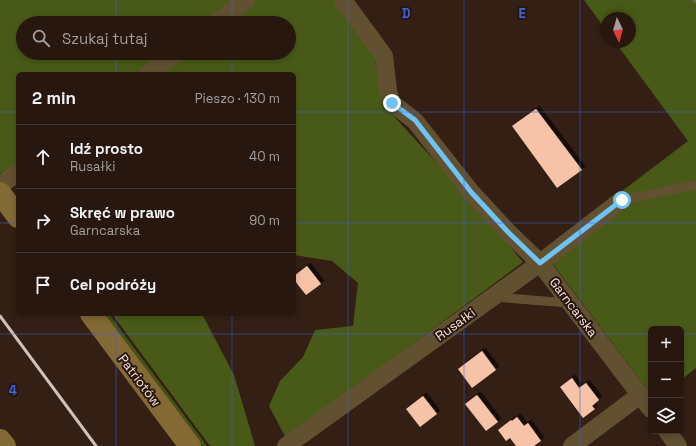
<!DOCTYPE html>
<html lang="pl">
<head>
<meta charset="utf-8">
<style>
	body { margin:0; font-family:"Space Grotesk",sans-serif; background:#2f2018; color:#f1f3f6 }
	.controls { position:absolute; right:12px; bottom:12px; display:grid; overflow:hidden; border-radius:6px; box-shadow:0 2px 6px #0003 }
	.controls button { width:36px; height:36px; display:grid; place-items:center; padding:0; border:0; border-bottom:1px solid #43362f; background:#27170f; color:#f1f3f6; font:20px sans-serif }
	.compass { position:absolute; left:600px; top:12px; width:36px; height:36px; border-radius:50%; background:#27170f; box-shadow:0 2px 6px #0003; rotate:175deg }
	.stop { position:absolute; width:12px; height:12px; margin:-9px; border:3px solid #6fc2f4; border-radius:50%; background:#fff }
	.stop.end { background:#6fc2f4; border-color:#fff; box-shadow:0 1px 4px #0008 }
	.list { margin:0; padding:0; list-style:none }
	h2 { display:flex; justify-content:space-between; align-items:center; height:52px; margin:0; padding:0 16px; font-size:17px }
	h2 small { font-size:13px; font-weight:400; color:#a49f9e }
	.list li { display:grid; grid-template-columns:26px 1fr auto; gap:12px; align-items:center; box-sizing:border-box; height:64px; padding:0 16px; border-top:1px solid #43362f }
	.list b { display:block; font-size:15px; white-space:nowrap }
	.list p { margin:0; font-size:13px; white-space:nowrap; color:#a49f9e }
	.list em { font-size:13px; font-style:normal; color:#a49f9e }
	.icon { flex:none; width:22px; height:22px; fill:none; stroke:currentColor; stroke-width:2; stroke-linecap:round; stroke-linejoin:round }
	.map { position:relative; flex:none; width:696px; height:446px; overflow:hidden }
	.search { position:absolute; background:#27170f; box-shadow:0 2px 6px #0003; left:16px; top:16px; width:280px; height:44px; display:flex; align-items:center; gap:10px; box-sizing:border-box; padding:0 14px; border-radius:22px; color:#a49f9e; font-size:15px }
	.panel { position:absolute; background:#27170f; box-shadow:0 2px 6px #0003; left:16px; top:72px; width:280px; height:244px; border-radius:6px }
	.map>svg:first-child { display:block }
</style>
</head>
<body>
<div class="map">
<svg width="696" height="446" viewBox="0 0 696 446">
	<defs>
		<filter id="shadow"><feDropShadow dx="3.5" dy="-3.5" stdDeviation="0" flood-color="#0009"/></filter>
	</defs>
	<rect width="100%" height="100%" fill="#341f14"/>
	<polygon fill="#435314" points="103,314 109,314 207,446 202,446"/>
	<g fill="#495a18" fill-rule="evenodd">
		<path d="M0,0H335L375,58L380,91L389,111L469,198L523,262L286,438L269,406L280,381L303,357L315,330L353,326L358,283L332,261L294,255V74H18V185L15,182L0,173ZM23,23H289V53H23Z"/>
		<polygon points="584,0 696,0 696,368 681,380 681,329 651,329 651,394 543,251 688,141 615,42 630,42 630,18 606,18 606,30"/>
		<polygon points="112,314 202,314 234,375 255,446 210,446"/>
	</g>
	<g fill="#f6c2a8" filter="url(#shadow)">
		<polygon points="536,109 582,170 557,188 512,126"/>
		<polygon points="307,266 321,284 306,295 298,285 294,279 294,276"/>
		<polygon points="482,351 496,370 472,388 458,369"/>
		<polygon points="572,378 579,388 586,383 599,400 592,406 595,409 583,418 560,387"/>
		<polygon points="477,395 498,422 486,431 465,404"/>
		<polygon points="423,396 437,414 420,427 406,409"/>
		<polygon points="517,417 524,426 528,423 541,441 534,446 516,446 510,438 506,441 498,430 511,420 512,421"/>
	</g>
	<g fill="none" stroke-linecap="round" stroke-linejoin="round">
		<polyline stroke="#79665d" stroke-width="2.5" stroke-dasharray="3 3" stroke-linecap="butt" points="694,0 696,4"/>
		<g stroke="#615131" stroke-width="9">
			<polyline points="622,200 696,185"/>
			<polyline points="494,297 569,303"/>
		</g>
		<g stroke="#615131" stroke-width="18">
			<polyline points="343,0 384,56 388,91 392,103 415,121 471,192 508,232 540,263 651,409"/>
			<polyline points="216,23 246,0"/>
			<polyline points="148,74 176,53"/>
			<polyline points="0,186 18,172"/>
			<polyline points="667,431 678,446"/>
			<polyline points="286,446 540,263 622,200"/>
			<polyline points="572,446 640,395"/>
		</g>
		<g stroke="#836934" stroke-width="22">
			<polyline points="0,193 18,217"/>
			<polyline points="91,314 190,446"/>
			<polyline points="0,440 5,446"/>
		</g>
		<polyline stroke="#d1c1b9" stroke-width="3" points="0,316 96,446"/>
	</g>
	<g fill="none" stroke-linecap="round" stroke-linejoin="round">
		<polyline stroke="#6fc2f4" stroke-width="5" points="392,103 415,120 471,192 508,232 540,263 622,200"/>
	</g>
	<path fill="none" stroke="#3d65d9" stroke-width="1" stroke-opacity="0.55" d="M116,0V23M232,0V23M348,0V446M464,0V446M580,0V446M116,53V74M232,53V74M0,112H18M294,112H696M0,223H18M294,223H696M116,314V446M232,314V446M0,334H651M681,334H696"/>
	<g text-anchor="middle" stroke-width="4" stroke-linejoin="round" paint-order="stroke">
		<g font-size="13" fill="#f5e6df" stroke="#29150b">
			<text transform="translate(574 307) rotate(53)" y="5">Garncarska</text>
			<text transform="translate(455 324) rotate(-36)" y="5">Rusałki</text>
			<text transform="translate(140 380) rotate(53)" y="5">Patriotów</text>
		</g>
	</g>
	<g font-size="13" text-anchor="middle" font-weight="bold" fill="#3d65d9" stroke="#29150b" stroke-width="4" stroke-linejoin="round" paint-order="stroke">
		<text x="406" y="18">D</text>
		<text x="522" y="18">E</text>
		<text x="13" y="395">4</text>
	</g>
</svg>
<div class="controls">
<button>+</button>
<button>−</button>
<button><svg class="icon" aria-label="layers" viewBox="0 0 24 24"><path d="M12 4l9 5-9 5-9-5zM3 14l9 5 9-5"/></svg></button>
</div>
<svg class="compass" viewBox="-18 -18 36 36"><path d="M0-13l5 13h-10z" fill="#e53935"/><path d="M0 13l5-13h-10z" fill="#a49f9e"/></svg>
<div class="stop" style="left:622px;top:200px"></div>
<div class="stop end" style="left:392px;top:103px"></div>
<div class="search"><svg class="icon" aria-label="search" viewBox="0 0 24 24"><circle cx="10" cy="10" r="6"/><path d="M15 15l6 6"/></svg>Szukaj tutaj</div>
<section class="panel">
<h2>2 min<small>Pieszo · 130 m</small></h2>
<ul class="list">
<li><svg class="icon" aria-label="ahead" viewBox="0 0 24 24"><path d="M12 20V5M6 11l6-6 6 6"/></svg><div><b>Idź prosto</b><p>Rusałki</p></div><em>40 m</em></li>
<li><svg class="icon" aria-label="right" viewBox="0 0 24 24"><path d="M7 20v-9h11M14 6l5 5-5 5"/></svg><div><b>Skręć w prawo</b><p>Garncarska</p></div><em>90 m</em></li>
<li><svg class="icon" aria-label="arrive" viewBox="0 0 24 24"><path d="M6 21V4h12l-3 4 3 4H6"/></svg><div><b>Cel podróży</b></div></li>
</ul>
</section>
</div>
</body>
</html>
